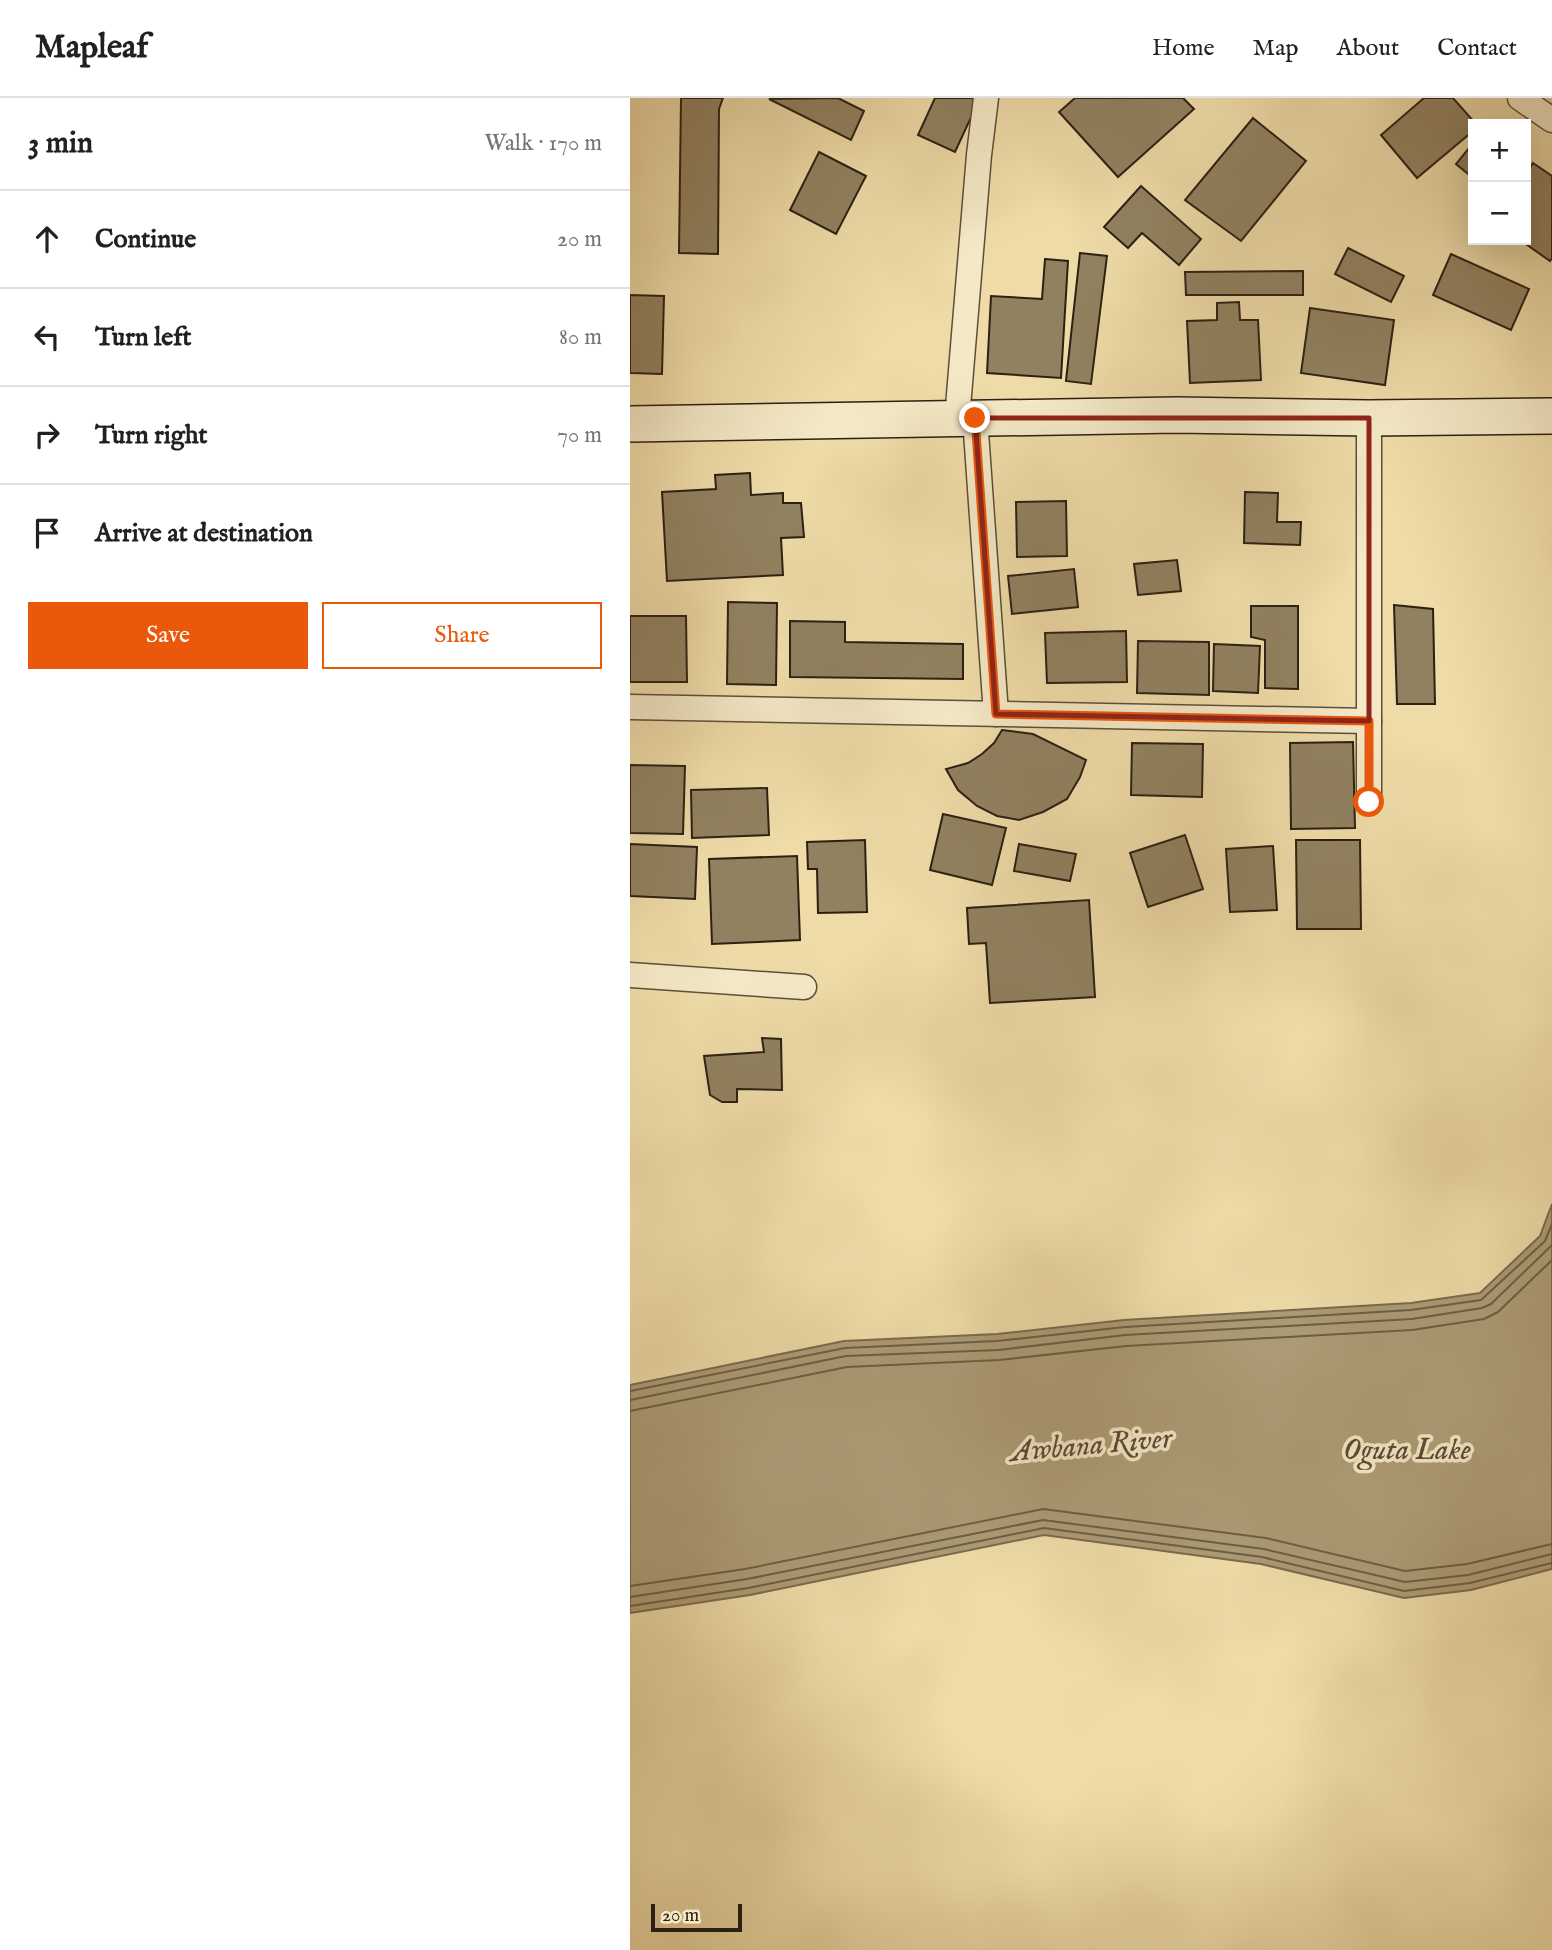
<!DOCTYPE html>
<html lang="en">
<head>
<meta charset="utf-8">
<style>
	body { margin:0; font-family:"IM FELL English",serif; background:#f6f6f6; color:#202124 }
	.controls { position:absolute; right:21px; top:21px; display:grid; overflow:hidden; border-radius:0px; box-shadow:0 7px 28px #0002 }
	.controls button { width:63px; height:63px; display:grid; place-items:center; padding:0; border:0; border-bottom:2px solid #e0e0e0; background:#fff; color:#202124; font:35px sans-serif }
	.scale { position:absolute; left:21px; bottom:18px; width:91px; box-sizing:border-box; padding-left:7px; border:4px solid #2c2013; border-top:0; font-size:19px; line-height:24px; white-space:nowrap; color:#2c2013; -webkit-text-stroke:5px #f4e8c6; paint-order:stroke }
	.stop { position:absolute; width:21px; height:21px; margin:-16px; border:5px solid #ea580c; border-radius:50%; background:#fff }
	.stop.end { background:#ea580c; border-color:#fff; box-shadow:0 2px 7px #0008 }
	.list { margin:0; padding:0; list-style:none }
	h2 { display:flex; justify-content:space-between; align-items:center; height:91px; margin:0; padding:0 28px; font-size:30px }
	h2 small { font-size:23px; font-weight:400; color:#757577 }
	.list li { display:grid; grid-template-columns:46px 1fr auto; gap:21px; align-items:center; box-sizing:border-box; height:98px; padding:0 28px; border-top:2px solid #e0e0e0 }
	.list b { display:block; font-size:26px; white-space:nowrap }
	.list em { font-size:23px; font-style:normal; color:#757577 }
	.actions { display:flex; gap:14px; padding:21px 28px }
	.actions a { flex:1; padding:16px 0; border:2px solid #ea580c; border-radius:0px; text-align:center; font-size:24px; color:#ea580c }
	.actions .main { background:#ea580c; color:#fff }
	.icon { flex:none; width:38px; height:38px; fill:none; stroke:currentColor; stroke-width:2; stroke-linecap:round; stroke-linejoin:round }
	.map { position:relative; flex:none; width:922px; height:1852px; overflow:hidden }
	header { display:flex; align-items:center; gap:42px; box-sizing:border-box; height:98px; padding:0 35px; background:#fff; border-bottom:2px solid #e0e0e0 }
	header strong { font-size:33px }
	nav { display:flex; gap:38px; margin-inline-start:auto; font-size:24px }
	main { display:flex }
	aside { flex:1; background:#fff }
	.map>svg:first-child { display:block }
</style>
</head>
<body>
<header>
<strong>Mapleaf</strong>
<nav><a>Home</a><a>Map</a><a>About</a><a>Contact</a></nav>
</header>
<main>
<aside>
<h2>3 min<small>Walk · 170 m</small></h2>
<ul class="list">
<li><svg class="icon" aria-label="ahead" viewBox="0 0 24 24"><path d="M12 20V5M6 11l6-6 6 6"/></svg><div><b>Continue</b></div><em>20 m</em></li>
<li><svg class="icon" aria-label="left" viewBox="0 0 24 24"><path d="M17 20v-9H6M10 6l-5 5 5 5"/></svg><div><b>Turn left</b></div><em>80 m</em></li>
<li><svg class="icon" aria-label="right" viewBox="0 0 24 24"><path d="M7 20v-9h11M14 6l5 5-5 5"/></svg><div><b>Turn right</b></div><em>70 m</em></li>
<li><svg class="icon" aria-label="arrive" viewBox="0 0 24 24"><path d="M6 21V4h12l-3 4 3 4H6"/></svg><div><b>Arrive at destination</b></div></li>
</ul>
<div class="actions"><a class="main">Save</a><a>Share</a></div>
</aside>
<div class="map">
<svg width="922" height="1852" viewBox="0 0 922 1852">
	<rect width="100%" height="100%" fill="#eedba8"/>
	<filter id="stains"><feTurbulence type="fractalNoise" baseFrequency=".00286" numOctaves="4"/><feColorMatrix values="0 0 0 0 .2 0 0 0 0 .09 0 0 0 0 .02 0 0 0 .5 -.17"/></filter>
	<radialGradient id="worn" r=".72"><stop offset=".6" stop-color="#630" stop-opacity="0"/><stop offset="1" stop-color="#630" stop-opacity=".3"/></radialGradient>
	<polygon fill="#ac9b75" stroke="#796a4e" stroke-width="2" points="922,1106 922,1471 841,1492 774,1500 631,1466 414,1437 120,1497 0,1515 0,1287 214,1243 367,1236 494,1222 781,1205 850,1195 910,1138"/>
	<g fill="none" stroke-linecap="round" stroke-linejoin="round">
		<g stroke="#6c5e44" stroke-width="2">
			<polyline points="0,1293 215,1250 367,1243 495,1229 781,1212 851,1202 915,1143 922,1126"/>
			<polyline points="0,1302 216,1258 368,1252 495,1237 782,1221 852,1210 861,1206 922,1147"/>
			<polyline points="0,1313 217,1269 369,1262 496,1248 782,1232 854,1221 868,1214 922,1162"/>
			<polyline points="0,1488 115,1471 413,1411 636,1440 775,1473 837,1466 922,1446"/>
			<polyline points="0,1499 117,1481 413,1422 634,1451 775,1484 838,1477 922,1456"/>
			<polyline points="0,1508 118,1490 414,1430 632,1459 774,1493 840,1485 922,1465"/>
		</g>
	</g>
	<g fill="#918160" stroke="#2c2013" stroke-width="2">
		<polygon points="51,0 93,0 89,11 88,156 49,155"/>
		<polygon points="208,0 234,13 221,42 139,1"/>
		<polygon points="305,0 350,0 325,54 288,37"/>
		<polygon points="445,0 553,0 564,11 488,79 429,14"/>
		<polygon points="794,0 823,0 846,26 843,26 843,33 787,80 751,37"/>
		<polygon points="623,20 676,63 611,143 555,102"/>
		<polygon points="843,45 843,80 826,66"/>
		<polygon points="189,54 236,78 206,136 160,112"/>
		<polygon points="903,65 922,78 922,160 920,163 890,142 896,142 896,75"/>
		<polygon points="511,88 571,141 549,167 512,135 498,150 474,129"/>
		<polygon points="718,150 774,178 761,204 705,176"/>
		<polygon points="450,155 477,158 461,286 436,283"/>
		<polygon points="821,156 899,191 881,232 803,197"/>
		<polygon points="415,161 438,163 431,280 357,275 361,198 412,201"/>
		<polygon points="673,173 673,197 556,197 555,174"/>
		<polygon points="0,197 34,198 32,276 0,275"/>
		<polygon points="609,204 610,222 628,222 631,282 560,285 557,223 587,222 587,205"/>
		<polygon points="680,210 764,222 755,287 671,275"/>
		<polygon points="120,375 121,397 153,395 153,405 171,405 174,439 151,440 153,477 37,483 32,394 86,391 85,377"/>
		<polygon points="615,394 648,395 647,424 671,424 670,447 614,445"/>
		<polygon points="436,403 437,458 387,459 386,404"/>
		<polygon points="547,462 551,493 508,497 504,466"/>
		<polygon points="444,471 448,509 382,516 378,478"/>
		<polygon points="98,504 147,505 146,587 97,586"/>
		<polygon points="764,507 803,511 805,606 767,606"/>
		<polygon points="621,508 668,508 668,591 635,590 635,542 621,539"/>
		<polygon points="0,518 56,518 57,584 0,584"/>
		<polygon points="160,523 215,524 215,544 333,546 333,581 160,579"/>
		<polygon points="496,533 497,584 417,585 415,535"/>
		<polygon points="508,543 579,544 579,597 507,595"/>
		<polygon points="584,546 630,548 628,595 583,593"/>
		<polygon points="372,632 403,636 456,662 450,679 437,701 413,714 389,722 367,718 347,708 328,692 316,671 338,665 352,656 364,645"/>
		<polygon points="723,644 725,730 661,731 660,645"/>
		<polygon points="502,645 573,646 572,699 501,697"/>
		<polygon points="0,667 55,668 53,736 0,735"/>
		<polygon points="137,690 139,737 62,740 61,692"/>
		<polygon points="313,716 376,730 362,787 300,772"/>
		<polygon points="555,737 573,791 518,809 500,755"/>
		<polygon points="235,742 237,814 188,815 187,771 178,771 177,744"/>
		<polygon points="666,742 730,742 731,831 667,831"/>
		<polygon points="0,746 67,749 65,801 0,798"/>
		<polygon points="389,746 446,756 440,783 384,773"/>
		<polygon points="643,748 647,812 600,814 596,751"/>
		<polygon points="167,758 170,842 82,846 79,761"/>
		<polygon points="459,802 465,899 360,905 356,845 339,846 337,810"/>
		<polygon points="132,940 151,941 152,992 107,991 107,1004 92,1004 80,997 74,958 134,954"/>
	</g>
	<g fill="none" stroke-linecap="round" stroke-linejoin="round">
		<defs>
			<g id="street">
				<polyline points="890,0 922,22"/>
				<polyline points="345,320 366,616"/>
				<polyline points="327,321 349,57 356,0"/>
				<polyline points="0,609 739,623"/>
				<polyline points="739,704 739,320"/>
				<polyline points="0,877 174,889"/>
			</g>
			<polyline id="secondary" points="0,326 546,317 739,320 922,318"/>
		</defs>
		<use href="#street" stroke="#5c4f38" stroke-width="27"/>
		<use href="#secondary" stroke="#2c2013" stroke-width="38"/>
		<use href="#street" stroke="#f4e8c6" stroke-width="24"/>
		<use href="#secondary" stroke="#f4e8c6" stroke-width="35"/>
	</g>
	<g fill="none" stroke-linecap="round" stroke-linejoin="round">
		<polyline stroke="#ea580c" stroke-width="9" points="345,320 366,616 739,623 739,704"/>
	</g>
	<path fill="none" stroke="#8f2418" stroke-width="5" stroke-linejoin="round" d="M345,320H739V623L366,616Z"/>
	<g text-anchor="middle" stroke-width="7" stroke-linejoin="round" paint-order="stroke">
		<g font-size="30" font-style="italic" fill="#594b35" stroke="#f4e8c6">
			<text transform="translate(461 1346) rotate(-5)" y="10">Awbana River</text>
			<text x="777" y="1361">Oguta Lake</text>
		</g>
	</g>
	<rect width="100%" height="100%" filter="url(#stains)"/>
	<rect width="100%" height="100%" fill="url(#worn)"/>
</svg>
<div class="controls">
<button>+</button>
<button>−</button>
</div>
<div class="scale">20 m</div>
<div class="stop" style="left:739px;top:704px"></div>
<div class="stop end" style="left:345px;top:320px"></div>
</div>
</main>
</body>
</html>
